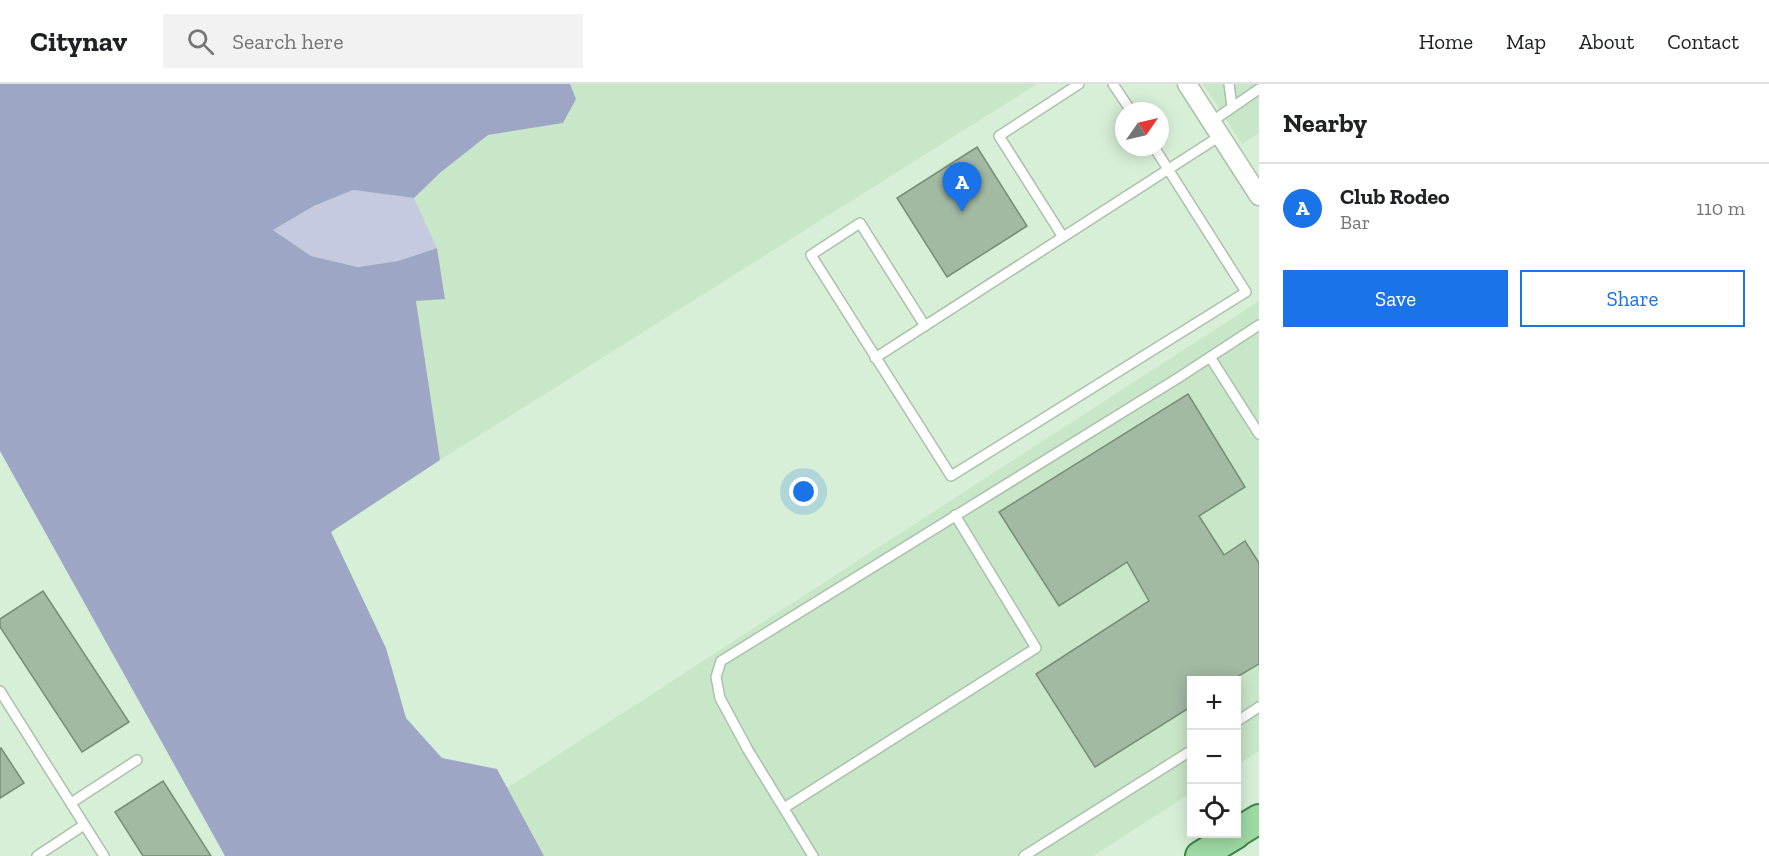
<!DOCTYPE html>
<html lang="en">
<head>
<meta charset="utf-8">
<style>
	body { margin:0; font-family:"Zilla Slab",serif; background:#f2f2f2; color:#202124 }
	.controls { position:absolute; right:18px; bottom:18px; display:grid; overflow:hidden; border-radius:0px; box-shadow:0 3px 15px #0003 }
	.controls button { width:54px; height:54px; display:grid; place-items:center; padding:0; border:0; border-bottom:2px solid #e0e0e0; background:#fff; color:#202124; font:30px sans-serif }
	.compass { position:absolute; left:1115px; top:18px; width:54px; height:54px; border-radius:50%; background:#fff; box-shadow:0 3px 15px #0003; rotate:56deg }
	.you { position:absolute; left:804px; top:408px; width:21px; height:21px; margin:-15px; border:4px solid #fff; border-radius:50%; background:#1a73e8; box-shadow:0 0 0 9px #1a73e833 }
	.badge { display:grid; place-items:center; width:39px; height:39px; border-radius:50%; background:#1a73e8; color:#fff; font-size:20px; font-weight:700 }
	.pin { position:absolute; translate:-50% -50px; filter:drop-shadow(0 2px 3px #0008) }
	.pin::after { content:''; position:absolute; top:32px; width:21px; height:18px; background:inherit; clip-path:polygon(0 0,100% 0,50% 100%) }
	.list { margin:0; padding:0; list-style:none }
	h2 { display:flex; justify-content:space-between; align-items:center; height:78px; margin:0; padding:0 24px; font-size:26px }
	h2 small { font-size:20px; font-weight:400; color:#757577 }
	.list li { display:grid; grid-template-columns:39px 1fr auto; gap:18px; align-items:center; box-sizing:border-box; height:90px; padding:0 24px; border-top:2px solid #e0e0e0 }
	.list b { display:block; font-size:22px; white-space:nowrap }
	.list p { margin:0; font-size:20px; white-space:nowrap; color:#757577 }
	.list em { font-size:20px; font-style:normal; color:#757577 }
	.actions { display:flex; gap:12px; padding:18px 24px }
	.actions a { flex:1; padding:14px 0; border:2px solid #1a73e8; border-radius:0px; text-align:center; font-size:21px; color:#1a73e8 }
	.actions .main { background:#1a73e8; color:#fff }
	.icon { flex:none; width:33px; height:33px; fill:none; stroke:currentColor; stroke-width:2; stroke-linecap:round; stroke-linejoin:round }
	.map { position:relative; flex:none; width:1259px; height:772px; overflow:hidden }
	header { display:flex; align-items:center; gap:36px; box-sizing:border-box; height:84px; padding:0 30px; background:#fff; border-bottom:2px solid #e0e0e0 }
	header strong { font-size:28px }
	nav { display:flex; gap:33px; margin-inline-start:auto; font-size:21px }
	.search { width:420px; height:54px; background:#f2f2f2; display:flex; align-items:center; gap:15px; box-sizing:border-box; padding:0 21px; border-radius:0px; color:#757577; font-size:22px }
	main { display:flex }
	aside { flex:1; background:#fff }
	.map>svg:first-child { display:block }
</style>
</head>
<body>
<header>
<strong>Citynav</strong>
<div class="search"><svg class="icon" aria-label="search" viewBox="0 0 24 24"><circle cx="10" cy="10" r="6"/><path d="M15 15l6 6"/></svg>Search here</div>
<nav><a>Home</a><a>Map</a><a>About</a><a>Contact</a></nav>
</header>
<main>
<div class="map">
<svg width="1259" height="772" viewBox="0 0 1259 772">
	<rect width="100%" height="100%" fill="#d7efd7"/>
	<g fill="#c8e6c8">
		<polygon points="570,0 1037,0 440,376 416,217 445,214 437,164 414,114 441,88 488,51 563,39 576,15"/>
		<polygon points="1203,0 1259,0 1259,49 1242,60"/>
		<polygon points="1259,217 1259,667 1237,681 1236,596 1192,596 1191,709 1093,772 544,772 507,704"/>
	</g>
	<polygon fill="#c5cae0" points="353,106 414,114 437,164 398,177 358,183 311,172 273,146 314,122"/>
	<polygon fill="#9ea6c6" points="0,0 570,0 576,15 563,39 488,51 441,88 414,114 353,106 314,122 273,146 311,172 358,183 398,177 437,164 445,215 416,217 440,376 331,448 386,564 406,634 442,674 497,685 544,772 225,772 0,367"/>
	<g fill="#a2b9a2" stroke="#778d77" stroke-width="1.5">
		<polygon points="977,63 1027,142 947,193 897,114"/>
		<polygon points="1188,310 1245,403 1199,432 1224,471 1245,457 1259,479 1259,580 1232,596 1192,596 1192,622 1095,683 1036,590 1149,517 1127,478 1059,522 999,428"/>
		<polygon points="43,507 129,638 82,668 0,543 0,535"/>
		<polygon points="1,664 24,699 0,714 0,665"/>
		<polygon points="163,697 211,772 143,772 115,728"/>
	</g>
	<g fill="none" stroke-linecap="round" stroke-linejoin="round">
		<defs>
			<g id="service">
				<polyline points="1113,0 1131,27"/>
				<polyline points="1229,0 1232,23"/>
				<polyline points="1211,38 1259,5"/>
				<polyline points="1063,153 999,52 1079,0"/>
				<polyline points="925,242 860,139 811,171 951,392 1246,208 1154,63"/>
				<polyline points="1210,273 1259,350"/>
				<polyline points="875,274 1220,52"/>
				<polyline points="0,607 104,772"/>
				<polyline points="1236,638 1259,623"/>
				<polyline points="71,719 137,676"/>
				<polyline points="784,724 1036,564 955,431"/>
				<polyline points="37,772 84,741"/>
				<polyline points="813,772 748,666 720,614 716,593 721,577 1178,294 1259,241"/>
				<polyline points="1024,772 1192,666"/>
			</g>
			<polyline id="minor" points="1187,0 1259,112"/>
			<g id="primary">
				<polyline points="1236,749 1259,735"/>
				<polyline points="1200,772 1236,750"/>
			</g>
		</defs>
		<use href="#service" stroke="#aac1aa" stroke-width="12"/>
		<use href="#minor" stroke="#aac1aa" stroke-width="21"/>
		<use href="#primary" stroke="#418546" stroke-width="32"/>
		<use href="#service" stroke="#fff" stroke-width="9"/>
		<use href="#minor" stroke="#fff" stroke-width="18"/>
		<use href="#primary" stroke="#9edaa3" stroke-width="28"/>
	</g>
</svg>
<div class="controls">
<button>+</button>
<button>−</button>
<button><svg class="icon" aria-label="locate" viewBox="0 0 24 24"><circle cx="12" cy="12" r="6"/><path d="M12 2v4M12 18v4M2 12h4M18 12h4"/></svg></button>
</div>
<svg class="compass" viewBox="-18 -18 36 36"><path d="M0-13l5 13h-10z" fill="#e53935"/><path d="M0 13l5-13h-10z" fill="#757577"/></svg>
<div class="you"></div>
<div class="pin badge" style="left:962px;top:128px">A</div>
</div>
<aside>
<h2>Nearby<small></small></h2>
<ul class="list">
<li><span class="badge">A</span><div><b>Club Rodeo</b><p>Bar</p></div><em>110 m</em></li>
</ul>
<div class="actions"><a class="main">Save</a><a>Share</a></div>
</aside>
</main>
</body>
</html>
